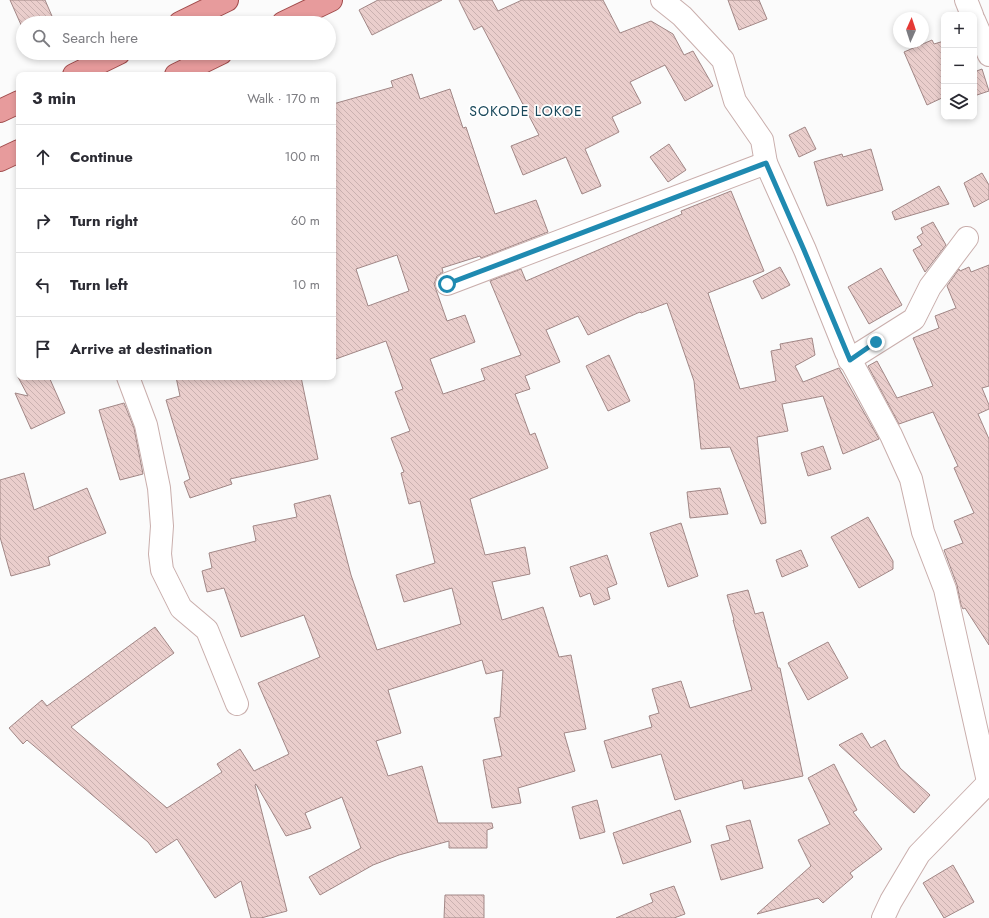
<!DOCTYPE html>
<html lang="en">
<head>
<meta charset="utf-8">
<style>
	body { margin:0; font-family:Jost,sans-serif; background:#f7f7f7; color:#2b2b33 }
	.controls { position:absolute; right:12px; top:12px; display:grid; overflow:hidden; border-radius:8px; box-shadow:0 2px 6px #0003 }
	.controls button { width:36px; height:36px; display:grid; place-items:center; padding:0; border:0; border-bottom:1px solid #e1e1e2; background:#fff; color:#2b2b33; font:20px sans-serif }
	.compass { position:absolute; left:893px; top:12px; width:36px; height:36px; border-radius:50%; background:#fff; box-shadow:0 2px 6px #0003; rotate:3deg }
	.stop { position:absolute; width:12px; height:12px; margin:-9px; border:3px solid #1f8ab1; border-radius:50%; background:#fff }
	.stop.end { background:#1f8ab1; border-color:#fff; box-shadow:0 1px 4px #0008 }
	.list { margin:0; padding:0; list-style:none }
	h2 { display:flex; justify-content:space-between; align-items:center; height:52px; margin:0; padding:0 16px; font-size:17px }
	h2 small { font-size:13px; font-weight:400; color:#7c7c81 }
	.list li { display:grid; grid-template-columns:26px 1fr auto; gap:12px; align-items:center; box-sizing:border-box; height:64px; padding:0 16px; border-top:1px solid #e1e1e2 }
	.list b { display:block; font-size:15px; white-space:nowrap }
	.list em { font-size:13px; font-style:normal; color:#7c7c81 }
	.icon { flex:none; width:22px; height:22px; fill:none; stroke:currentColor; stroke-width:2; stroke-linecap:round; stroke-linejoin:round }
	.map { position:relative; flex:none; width:989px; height:918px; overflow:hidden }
	.search { position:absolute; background:#fff; box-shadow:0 2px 6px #0003; left:16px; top:16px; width:320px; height:44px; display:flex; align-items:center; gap:10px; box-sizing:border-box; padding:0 14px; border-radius:22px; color:#7c7c81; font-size:15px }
	.panel { position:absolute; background:#fff; box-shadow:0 2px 6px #0003; left:16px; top:72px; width:320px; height:308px; border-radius:8px }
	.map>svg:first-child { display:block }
</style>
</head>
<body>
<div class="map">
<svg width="989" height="918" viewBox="0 0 989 918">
	<defs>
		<pattern id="building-back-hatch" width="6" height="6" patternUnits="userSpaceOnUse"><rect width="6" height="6" fill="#eacecc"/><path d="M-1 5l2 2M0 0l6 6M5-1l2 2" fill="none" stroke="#cab1b0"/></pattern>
	</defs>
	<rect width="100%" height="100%" fill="#fbfbfb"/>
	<g fill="url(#building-back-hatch)" stroke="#a18786" fill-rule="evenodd">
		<polygon points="10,0 45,0 55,23 23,23 22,27"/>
		<polygon points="378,0 442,0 372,35 359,10"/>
		<polygon points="459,0 492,0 498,11 522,0 603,0 620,33 651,21 673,34 684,55 693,51 713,86 685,101 665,65 630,82 641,103 612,117 619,132 585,149 601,186 582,194 566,157 523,175 511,146 539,135 482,26 474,30"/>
		<polygon points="728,0 759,0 767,19 739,30"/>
		<polygon points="932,40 934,44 944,41 944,97 927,105 904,52"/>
		<polygon points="982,69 989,91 974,96 974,72"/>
		<path d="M412,74L420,99L450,89L463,128L466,127L495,214L536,200L548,232L481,258L480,256L442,268L443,272L437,276L434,284L447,321L465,315L475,342L430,359L443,394L485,380L481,369L521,355L490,281L521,269L526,281L682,214L681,211L731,191L764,271L708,293L740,389L776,381L771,351L781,349L780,344L812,338L815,355L795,366L803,382L839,368L879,439L843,454L823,396L782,404L788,431L757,437L766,523L761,524L730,447L701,449L694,381L667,303L641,313L640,312L588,335L578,316L546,330L560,362L525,376L530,389L515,394L530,435L535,433L548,468L470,499L485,555L525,547L530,574L492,582L502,620L543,607L559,657L571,655L586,729L564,733L575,771L518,788L521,803L492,808L483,760L502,756L494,718L500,717L503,670L486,674L482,660L388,690L401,733L376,741L388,776L422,766L438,823H492L493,828L487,830V848H449V841L399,855L373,865L320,895L309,877L361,848L342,797L305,813L311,828L286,836L256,784L255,785L287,911L261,918H251L241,881L215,898L177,839L156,853L148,842L27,740L23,744L9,728L42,700L47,706L155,627L174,653L71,727L167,808L222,772L217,764L240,749L254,771L289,754L258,683L320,657L304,615L241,637L224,588L207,592L202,571L212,568L209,553L256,541L253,526L297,517L294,504L330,495L351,575L377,650L461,624L452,588L404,602L396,575L435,563L420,501L409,504L401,473L404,472L391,438L410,431L395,392L403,389L386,341L333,360V104L393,87L391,81ZM397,255L409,291L368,306L356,269Z"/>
		<polygon points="805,127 816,149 799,157 789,135"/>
		<polygon points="669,144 686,170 668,182 650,157"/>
		<polygon points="871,149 883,190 827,206 814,162 842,154 843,157"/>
		<polygon points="982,173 989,185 989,199 974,207 964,183"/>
		<polygon points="939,186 949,204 895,220 892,212"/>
		<polygon points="933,222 946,245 925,272 913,250 922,245 917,237 923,233 921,228"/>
		<polygon points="989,265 989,386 982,388 989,405 989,409 978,414 989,439 989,645 965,608 963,609 961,605 957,585 944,550 963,543 954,521 974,513 954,468 958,466 933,412 899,424 868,366 877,361 897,398 933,386 913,338 939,328 935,316 956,308 947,286 959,269 960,271 969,267 971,272"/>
		<polygon points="780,267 790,285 762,299 753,281"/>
		<polygon points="881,268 902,305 869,324 848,287"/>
		<polygon points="609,355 630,401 608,411 586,366"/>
		<polygon points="18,377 49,377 65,413 31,429 15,393 28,396"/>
		<polygon points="176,377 301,377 318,459 230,479 232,484 190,498 184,482 190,479 166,400 180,396"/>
		<polygon points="124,403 134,428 143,474 120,480 99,410"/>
		<polygon points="823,446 831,469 808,476 801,453"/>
		<polygon points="24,473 34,510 87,488 106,533 48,557 50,565 11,576 0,537 0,480"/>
		<polygon points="720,488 728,514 690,518 687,492"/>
		<polygon points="868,517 893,561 893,569 859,588 831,537"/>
		<polygon points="681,523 698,576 668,587 650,533"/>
		<polygon points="801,550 808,566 782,577 776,560"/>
		<polygon points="607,555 617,584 607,588 610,599 594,605 590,593 580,597 570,567"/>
		<polygon points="748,590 755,614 763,612 778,668 780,668 803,776 744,789 742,780 675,800 661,754 612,768 604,741 652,727 649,716 659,713 652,689 681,681 690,708 752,690 733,620 734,620 727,595"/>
		<polygon points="828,642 848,678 808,700 788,663"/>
		<polygon points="862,733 871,748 885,740 900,768 930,795 914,813 839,745"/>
		<polygon points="834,764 857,810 853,812 882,849 850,873 853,877 823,903 818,898 757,914 811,866 798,840 830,824 808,778"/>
		<polygon points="597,800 605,832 580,839 572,807"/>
		<polygon points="680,810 691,842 623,864 613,833"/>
		<polygon points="750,820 763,868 721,880 711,845 730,840 726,826"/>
		<polygon points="953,865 974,902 944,918 923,883"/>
		<polygon points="674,886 685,914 674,918 616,918 653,902 650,894"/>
		<polygon points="445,895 484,895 484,918 444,918"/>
	</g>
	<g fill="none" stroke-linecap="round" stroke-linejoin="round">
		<defs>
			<g id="street">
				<polyline points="662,0 682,16 723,60 735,101 762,140 766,163 805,250 846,352 891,435 911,479 923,532 945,589 989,786"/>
				<polyline points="966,0 972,15"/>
				<polyline points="974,20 989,55"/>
				<polyline points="447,284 766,163"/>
				<polyline points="849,360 914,319 930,287 967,238"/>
				<polyline points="128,377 146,425 159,488 162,526 160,554 162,570 181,608 207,630 237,704"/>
				<polyline points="883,918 891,901 919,854 988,783"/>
			</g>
			<g id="primary">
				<polyline points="180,23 227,0"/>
				<polyline points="283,23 331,0"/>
				<polyline points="74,75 119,53"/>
				<polyline points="176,75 221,53"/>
				<polyline points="0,111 19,102"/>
				<polyline points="0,160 19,151"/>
			</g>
		</defs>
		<use href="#street" stroke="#c9aeac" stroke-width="24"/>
		<use href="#primary" stroke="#a04b4b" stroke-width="24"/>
		<use href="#street" stroke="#fff" stroke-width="22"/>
		<use href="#primary" stroke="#e79b9c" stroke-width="22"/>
	</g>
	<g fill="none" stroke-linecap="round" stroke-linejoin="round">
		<polyline stroke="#1f8ab1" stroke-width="5" points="447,284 766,163 804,250 850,360 876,342"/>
	</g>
	<g text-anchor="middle" stroke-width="3.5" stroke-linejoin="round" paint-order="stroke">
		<g font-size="14" letter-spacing="1" fill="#1a495c" stroke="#fff">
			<text x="526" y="116">SOKODE LOKOE</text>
		</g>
	</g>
</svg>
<div class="controls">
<button>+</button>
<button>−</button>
<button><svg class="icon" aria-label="layers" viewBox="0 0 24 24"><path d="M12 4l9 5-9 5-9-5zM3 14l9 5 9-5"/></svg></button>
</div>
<svg class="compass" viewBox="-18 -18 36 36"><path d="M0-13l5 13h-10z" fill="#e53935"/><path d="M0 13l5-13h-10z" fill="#7c7c81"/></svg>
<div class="stop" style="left:447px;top:284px"></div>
<div class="stop end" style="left:876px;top:342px"></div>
<div class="search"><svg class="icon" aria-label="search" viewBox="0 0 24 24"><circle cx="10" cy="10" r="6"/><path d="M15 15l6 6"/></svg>Search here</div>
<section class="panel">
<h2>3 min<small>Walk · 170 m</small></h2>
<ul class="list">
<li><svg class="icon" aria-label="ahead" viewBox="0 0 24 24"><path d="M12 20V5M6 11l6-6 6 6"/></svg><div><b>Continue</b></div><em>100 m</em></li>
<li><svg class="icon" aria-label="right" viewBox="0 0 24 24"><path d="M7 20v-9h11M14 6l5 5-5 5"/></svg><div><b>Turn right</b></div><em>60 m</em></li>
<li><svg class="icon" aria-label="left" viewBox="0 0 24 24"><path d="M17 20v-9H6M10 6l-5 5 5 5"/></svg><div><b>Turn left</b></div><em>10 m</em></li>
<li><svg class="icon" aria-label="arrive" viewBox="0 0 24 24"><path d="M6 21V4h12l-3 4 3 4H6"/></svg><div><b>Arrive at destination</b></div></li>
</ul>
</section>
</div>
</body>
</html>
